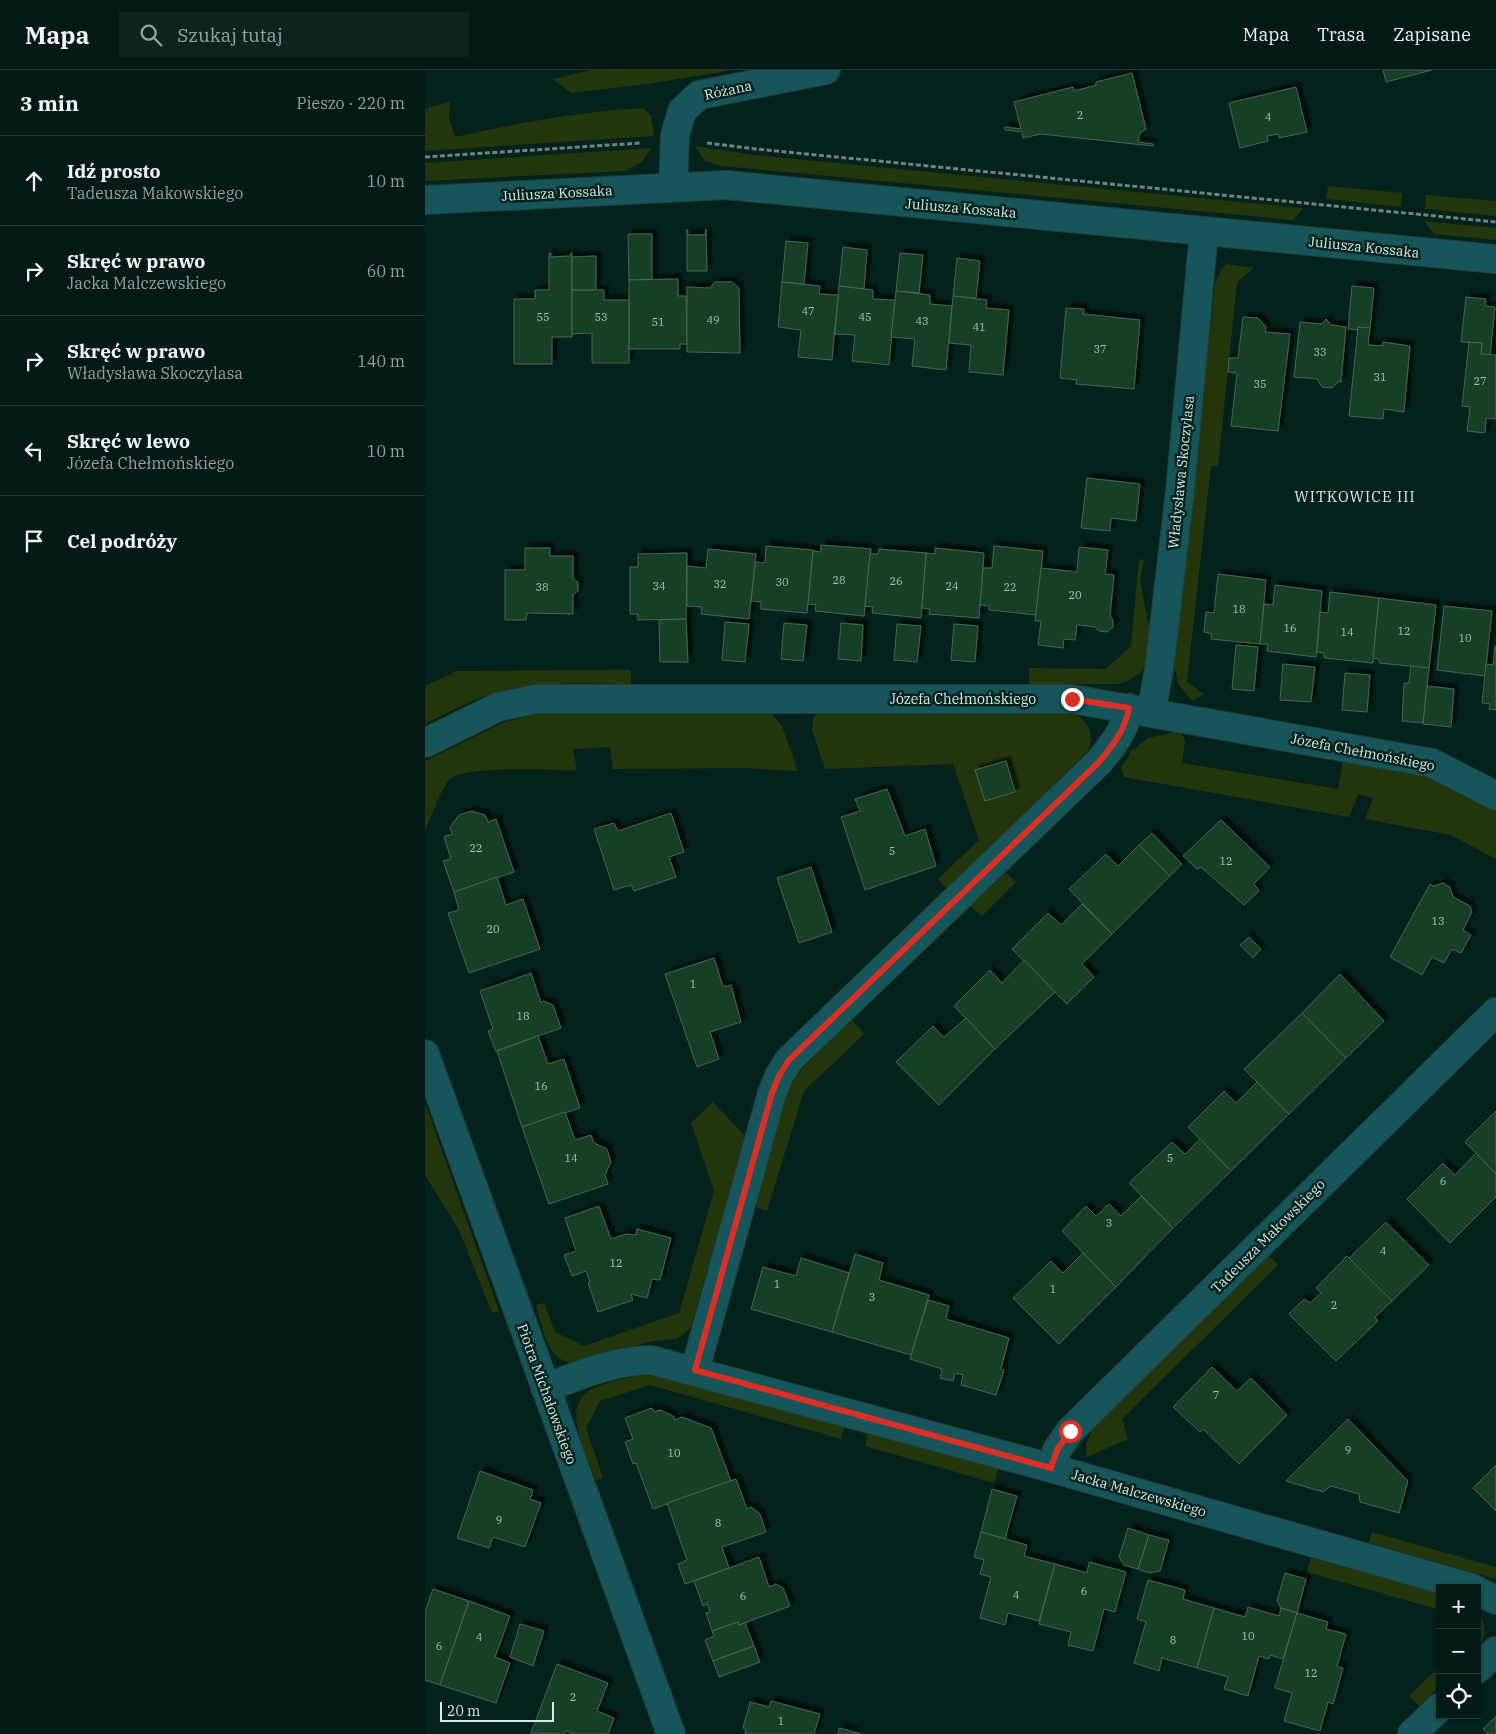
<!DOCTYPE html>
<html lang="pl">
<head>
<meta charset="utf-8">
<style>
	body { margin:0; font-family:"IBM Plex Serif",serif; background:#0d231e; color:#f1f3f6 }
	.controls { position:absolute; right:15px; bottom:15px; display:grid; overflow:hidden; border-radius:0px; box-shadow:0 1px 4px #0004 }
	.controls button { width:45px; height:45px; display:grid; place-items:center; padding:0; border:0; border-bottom:1px solid #243834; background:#031a15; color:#f1f3f6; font:25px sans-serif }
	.scale { position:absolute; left:15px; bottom:12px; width:114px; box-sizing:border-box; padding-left:5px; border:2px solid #d6ebe6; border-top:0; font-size:14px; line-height:18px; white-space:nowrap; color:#d6ebe6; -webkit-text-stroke:4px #04221c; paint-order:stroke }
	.stop { position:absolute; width:15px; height:15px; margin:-11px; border:4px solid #d93025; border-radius:50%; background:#fff }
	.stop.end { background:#d93025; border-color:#fff; box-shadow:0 1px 5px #0008 }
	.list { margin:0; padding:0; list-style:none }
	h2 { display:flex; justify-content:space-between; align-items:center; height:65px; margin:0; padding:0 20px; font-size:21px }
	h2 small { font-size:16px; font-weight:400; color:#97a1a0 }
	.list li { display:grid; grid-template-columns:32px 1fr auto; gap:15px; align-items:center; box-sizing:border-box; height:90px; padding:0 20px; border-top:1px solid #243834 }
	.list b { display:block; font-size:19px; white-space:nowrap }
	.list p { margin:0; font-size:16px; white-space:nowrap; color:#97a1a0 }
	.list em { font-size:16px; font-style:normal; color:#97a1a0 }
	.icon { flex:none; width:28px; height:28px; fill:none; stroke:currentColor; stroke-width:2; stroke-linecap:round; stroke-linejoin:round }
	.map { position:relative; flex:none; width:1071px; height:1664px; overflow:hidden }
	header { display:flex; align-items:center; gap:30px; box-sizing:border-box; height:70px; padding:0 25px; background:#031a15; border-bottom:1px solid #243834 }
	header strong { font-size:24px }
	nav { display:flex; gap:28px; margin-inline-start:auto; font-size:18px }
	.search { width:350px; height:45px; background:#0d231e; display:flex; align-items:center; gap:12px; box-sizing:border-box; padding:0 18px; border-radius:0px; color:#97a1a0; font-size:19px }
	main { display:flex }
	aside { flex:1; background:#031a15 }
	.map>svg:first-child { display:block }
</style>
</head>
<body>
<header>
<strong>Mapa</strong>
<div class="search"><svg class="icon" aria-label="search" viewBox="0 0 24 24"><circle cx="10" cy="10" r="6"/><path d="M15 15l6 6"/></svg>Szukaj tutaj</div>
<nav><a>Mapa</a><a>Trasa</a><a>Zapisane</a></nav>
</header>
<main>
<aside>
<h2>3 min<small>Pieszo · 220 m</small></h2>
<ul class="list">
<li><svg class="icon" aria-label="ahead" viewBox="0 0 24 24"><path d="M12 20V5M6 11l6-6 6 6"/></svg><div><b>Idź prosto</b><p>Tadeusza Makowskiego</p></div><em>10 m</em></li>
<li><svg class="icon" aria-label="right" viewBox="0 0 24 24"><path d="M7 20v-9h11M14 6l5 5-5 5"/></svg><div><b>Skręć w prawo</b><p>Jacka Malczewskiego</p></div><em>60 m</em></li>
<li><svg class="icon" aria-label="right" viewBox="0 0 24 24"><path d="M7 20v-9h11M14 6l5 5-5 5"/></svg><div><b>Skręć w prawo</b><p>Władysława Skoczylasa</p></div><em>140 m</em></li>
<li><svg class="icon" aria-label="left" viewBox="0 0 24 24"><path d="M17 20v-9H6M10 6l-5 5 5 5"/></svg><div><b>Skręć w lewo</b><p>Józefa Chełmońskiego</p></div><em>10 m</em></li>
<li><svg class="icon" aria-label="arrive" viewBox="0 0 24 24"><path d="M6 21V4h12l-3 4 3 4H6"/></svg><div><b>Cel podróży</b></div></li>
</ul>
</aside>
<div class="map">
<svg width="1071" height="1664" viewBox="0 0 1071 1664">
	<defs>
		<filter id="shadow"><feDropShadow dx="4.5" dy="-4.5" stdDeviation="1" flood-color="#0009"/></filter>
	</defs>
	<rect width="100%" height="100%" fill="#04221c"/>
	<g fill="#23360b">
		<polygon points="166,0 308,0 222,14 146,23 128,9"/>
		<path d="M25,32L24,47L30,67C95,53 150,42 218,38L226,46L229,66L0,81V38Z"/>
		<polygon points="270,76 329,85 878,138 868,150 296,96 280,91"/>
		<polygon points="226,78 217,92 200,101 0,111 0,93"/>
		<polygon points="903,116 977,123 976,137 901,129"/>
		<polygon points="1001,125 1071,131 1071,146 1000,139"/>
		<polygon points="999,151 1071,158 1071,170 1009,164"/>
		<polygon points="801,194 829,198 812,212 793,396 786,396 762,612 779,624 767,631 753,613 748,590 790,213 796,200"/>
		<path d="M714,489L719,490C718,497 715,506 716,513C719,549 747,600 693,614H604V598L681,599L706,576Z"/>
		<path d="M206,600V614C159,614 112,610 67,624C44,631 22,643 0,654V616L32,601Z"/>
		<path d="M114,643H346L357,656L373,701L321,698L188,699L185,677L148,679L152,700C126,700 44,695 25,709C19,713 4,751 0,761V691L80,652Z"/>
		<path d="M394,643H645C665,648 669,664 663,681L523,820L513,809L554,770L528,694L400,699L387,660L389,646Z"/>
		<polygon points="749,662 757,663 760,672 757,693 913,719 918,691 1002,706 1071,741 1071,789 1026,765 940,749 948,728 933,724 924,747 699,707 696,697 705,685 705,682 723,668"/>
		<polygon points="581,803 591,812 557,846 545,836"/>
		<polygon points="427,950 439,964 379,1021 342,1141 331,1137 362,1021 377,999"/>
		<path d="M288,1032L320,1066L266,1257L252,1269L227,1271L153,1293C122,1295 118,1259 111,1235L119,1233L130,1262L159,1276L254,1243L289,1121L266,1053Z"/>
		<polygon points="0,1033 74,1241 67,1243 34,1160 0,1105"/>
		<polygon points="844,1186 853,1195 697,1349 703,1369 662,1387 661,1374 667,1360"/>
		<path d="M215,1305L233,1306L420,1356L416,1369L225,1315L175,1331L161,1358L178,1408L171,1410C162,1386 134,1336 167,1319C180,1312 200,1309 215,1305Z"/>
		<polygon points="443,1363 573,1399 569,1413 440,1376"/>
		<polygon points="947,1462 1071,1497 1071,1509 944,1473"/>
		<polygon points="886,1488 1015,1523 1015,1540 882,1502"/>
		<path d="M1052,1540C1061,1551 1063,1569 1052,1579Z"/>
		<polygon points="1015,1596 1015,1616 994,1636 984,1626"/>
	</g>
	<g fill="#144026" stroke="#486551" filter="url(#shadow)">
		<polygon points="958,0 1007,0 961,12"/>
		<polygon points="707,3 721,59 715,63 713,72 728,74 728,76 616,64 598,68 597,62 580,60 580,57 596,59 589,32 648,17 649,21 661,18 671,15 671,12"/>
		<polygon points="871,17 882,62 854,68 853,64 842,66 843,71 815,78 804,33"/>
		<polygon points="262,159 263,165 280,165 281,159 282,201 262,201"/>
		<polygon points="203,164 227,164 227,209 204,210"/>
		<polygon points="361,171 383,173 379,214 357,212"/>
		<polygon points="418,177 442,180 439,219 414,216"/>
		<polygon points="147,182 147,267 127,267 127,294 89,294 89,229 110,229 110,220 124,220 124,183 126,183 126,187 145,186"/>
		<polygon points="475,183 498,185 494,223 471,221"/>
		<polygon points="171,186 171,220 147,220 147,187"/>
		<polygon points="532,188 555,191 551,228 528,226"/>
		<polygon points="253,209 253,226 261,226 262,274 255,274 255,279 204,279 204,210"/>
		<polygon points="290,212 307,212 314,218 315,283 262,282 262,217 285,218"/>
		<polygon points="357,212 395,216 394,224 413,225 407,290 373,287 376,260 353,257"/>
		<polygon points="414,216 448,220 448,229 470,230 464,295 427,291 430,265 410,264"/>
		<polygon points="927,216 949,218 945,258 933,257 932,260 923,259"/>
		<polygon points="147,220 179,220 179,230 204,230 204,293 167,293 167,263 147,264"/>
		<polygon points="471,221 505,225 505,234 527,236 521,300 487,296 490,269 466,267"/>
		<polygon points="528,226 562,230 561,238 584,240 578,305 544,302 546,275 524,273"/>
		<polygon points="1041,227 1061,229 1060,236 1070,237 1065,285 1056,284 1057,273 1036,272"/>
		<polygon points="641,238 659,239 658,244 715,250 709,319 651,314 652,310 635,308"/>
		<polygon points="818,247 833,248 841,257 840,262 865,264 853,361 806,356 812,303 803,302 804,288 813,288"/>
		<polygon points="901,249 906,255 921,257 916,312 913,312 907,318 897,317 892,309 869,307 875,252 896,254"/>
		<polygon points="933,257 945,258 943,275 958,276 958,272 985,276 979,342 959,339 958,349 924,346"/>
		<polygon points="1044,272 1057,273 1056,284 1071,285 1071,349 1061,348 1060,363 1042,361 1045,337 1037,336"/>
		<polygon points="662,408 715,414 711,451 686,448 685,461 656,458"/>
		<polygon points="396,475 446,479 439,546 390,541 391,535 383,534 388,481 396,482"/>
		<polygon points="341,476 388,480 382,543 336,539 336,532 326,531 330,492 340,493"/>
		<polygon points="569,476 618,481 611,545 564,540 564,536 555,535 558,498 567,498"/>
		<polygon points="654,477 683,480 680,504 689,505 685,546 688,550 688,557 682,562 674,561 670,557 652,555 650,570 639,569 638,578 613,575 616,551 610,551 616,498 652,502"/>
		<polygon points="100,478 125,478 125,486 148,486 148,509 153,512 153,521 148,524 148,544 102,543 101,550 80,550 80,500 100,500"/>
		<polygon points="510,478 559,483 554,548 504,544 505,539 497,538 501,483 510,484"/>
		<polygon points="283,479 331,484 324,549 276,544 277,537 262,536 262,496 281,498"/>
		<polygon points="454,479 501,483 496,548 447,543 448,537 440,536 445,484 453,484"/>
		<polygon points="262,483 261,549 213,550 213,544 205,544 205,497 213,497 213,484"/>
		<polygon points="793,504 841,510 835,574 786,569 787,564 779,562 781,542 789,543"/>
		<polygon points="850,515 897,521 891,587 842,581 843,574 835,574 839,534 848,535"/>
		<polygon points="905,522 954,528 948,593 899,588 899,583 892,582 895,542 903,543"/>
		<polygon points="954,528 1011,535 1004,598 954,593 954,589 948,588"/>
		<polygon points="1019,536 1067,541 1060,606 1012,600"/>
		<polygon points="261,549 263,592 235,592 234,550"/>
		<polygon points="300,552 324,554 320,592 297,590"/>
		<polygon points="359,553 382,555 378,591 356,589"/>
		<polygon points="416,553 438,555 436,591 413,589"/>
		<polygon points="472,554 496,556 492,592 469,590"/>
		<polygon points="529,554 553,556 550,592 526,590"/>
		<polygon points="811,575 833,577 829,621 807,619"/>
		<polygon points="1070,576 1071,576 1071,640 1064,639 1065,634 1057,633 1061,594 1068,595"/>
		<polygon points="858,594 890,597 886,632 855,630"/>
		<polygon points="986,596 1004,598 998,653 977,651 979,613 984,613"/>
		<polygon points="920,603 945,605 942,642 917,640"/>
		<polygon points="1002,616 1029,619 1026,657 998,654"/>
		<polygon points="581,691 590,722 560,731 550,700"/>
		<polygon points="462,719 480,766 500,759 511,796 440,820 416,747 435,741 430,729"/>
		<polygon points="46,741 60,745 63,752 71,749 89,802 29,822 18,791 26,789 19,767 27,764 25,758 34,745"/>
		<polygon points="246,743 259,782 244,787 251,807 209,821 206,815 189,820 169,759 189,753 193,761"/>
		<polygon points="796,750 845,797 829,814 834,821 819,835 776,797 772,799 758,786"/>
		<polygon points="727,763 757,794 745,806 714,775"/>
		<polygon points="714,775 745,806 687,864 644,819 681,784 693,796"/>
		<polygon points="386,797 407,862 374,873 352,808"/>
		<polygon points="72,807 81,835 98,829 115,879 44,903 23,843 34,840 29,822"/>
		<polygon points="1018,813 1025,817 1028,827 1045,836 1047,842 1038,860 1046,865 1036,883 1027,879 1019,893 1007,887 997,905 965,887 1005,814 1009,816"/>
		<polygon points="657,834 687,864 657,894 669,907 642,934 587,879 623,843 636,855"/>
		<polygon points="824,867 836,879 828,888 815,875"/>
		<polygon points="289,888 298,917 306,915 316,952 285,962 294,989 272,997 240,904"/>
		<polygon points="599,890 630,922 570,979 529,936 565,900 577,913"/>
		<polygon points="106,903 116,933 118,931 128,935 136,958 71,981 63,961 68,959 55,921"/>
		<polygon points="915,904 959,951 921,988 877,943"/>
		<polygon points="877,943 921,988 864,1044 819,999"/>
		<polygon points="541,948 570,979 514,1035 471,992 508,956 519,967"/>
		<polygon points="113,966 123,994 139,989 155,1038 97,1057 72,981"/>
		<polygon points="832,1012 864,1044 806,1101 763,1057 799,1021 811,1033"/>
		<polygon points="1071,1041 1071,1104 1040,1072"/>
		<polygon points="140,1042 150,1070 166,1065 169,1073 182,1079 186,1092 180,1105 183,1114 124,1134 97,1057"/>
		<polygon points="775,1069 806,1101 748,1158 704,1113 747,1072 760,1084"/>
		<polygon points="1051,1083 1071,1104 1071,1127 1025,1173 982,1129 1018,1093 1030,1105"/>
		<polygon points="716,1126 748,1158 691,1217 637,1161 661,1136 671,1146 684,1134 696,1146"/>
		<polygon points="174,1136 186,1169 201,1164 211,1165 212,1159 246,1168 235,1210 227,1209 222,1228 206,1224 208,1230 173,1242 163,1213 165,1212 161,1201 147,1206 139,1185 151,1181 140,1148"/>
		<polygon points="961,1152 1004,1195 967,1231 924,1188"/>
		<polygon points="658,1183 691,1217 634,1274 588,1228 626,1191 638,1203"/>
		<polygon points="430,1184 458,1193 454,1210 504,1225 486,1285 407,1262"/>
		<polygon points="922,1186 967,1231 950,1247 953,1251 911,1291 864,1244 879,1229 885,1233 896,1223 891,1218"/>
		<polygon points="376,1188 424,1203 407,1262 326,1239 338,1197 371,1206"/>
		<polygon points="503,1230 524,1236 521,1249 584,1268 576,1299 579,1300 571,1325 536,1315 538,1305 530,1303 528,1311 515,1308 517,1299 485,1289"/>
		<polygon points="787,1297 812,1321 826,1308 862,1345 814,1394 778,1359 775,1362 748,1337"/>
		<polygon points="227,1338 229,1342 235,1340 248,1346 250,1350 257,1347 286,1358 306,1411 228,1439 213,1398 211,1393 208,1394 200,1372 208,1369 200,1348"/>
		<polygon points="923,1349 983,1411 974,1443 935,1432 934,1424 906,1416 898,1422 861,1411"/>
		<polygon points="1071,1395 1071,1441 1048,1418"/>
		<polygon points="55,1401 108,1420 105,1429 116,1433 100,1477 68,1467 64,1478 32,1468"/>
		<polygon points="311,1409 322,1439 326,1437 335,1444 341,1462 297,1477 304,1498 260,1514 253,1494 262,1490 242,1433"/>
		<polygon points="567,1419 592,1426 580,1469 556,1462"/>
		<polygon points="703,1458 724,1465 713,1499 699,1495 694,1487"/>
		<polygon points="556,1462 602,1475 599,1486 630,1494 614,1551 583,1543 580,1555 555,1548 566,1507 555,1504 559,1490 549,1487"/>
		<polygon points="724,1465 744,1470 735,1501 724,1503 713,1499"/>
		<polygon points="334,1487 344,1517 351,1514 358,1518 365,1536 314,1555 313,1552 287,1561 281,1543 285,1542 282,1534 278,1536 269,1511"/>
		<polygon points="664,1492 701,1502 690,1542 679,1539 668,1581 643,1575 646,1562 614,1554 630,1494 662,1503"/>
		<polygon points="860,1503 881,1509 872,1543 856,1538 852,1531"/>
		<polygon points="723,1510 760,1520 758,1529 789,1538 772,1598 737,1588 734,1601 709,1593 721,1552 712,1549"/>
		<polygon points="8,1519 44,1531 15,1615 0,1610 0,1542"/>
		<polygon points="44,1531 85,1546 70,1587 85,1593 71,1633 15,1615"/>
		<polygon points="823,1537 854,1546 856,1538 872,1543 858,1589 845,1585 844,1589 834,1586 823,1626 799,1619 803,1607 772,1598 789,1538 820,1547"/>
		<polygon points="872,1543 903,1552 901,1559 921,1564 912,1597 918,1598 908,1634 903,1632 895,1661 859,1651 867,1623 850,1618"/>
		<polygon points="313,1552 314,1555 320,1553 329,1576 288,1591 280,1570 289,1566 287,1561"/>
		<polygon points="95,1554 119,1561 108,1596 85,1587"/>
		<polygon points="329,1576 335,1592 294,1607 288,1591"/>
		<polygon points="132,1594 183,1613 172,1641 189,1648 183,1664 149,1664 141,1661 139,1664 106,1663"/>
		<polygon points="346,1631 395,1644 389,1664 320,1664 321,1660 318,1658 325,1632 344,1637"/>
		<polygon points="1071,1646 1071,1664 1063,1664 1058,1659"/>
		<polygon points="414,1658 436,1664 413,1664"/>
	</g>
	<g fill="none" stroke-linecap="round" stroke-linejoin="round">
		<defs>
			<g id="street">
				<polyline points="248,117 250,65 257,41 274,25 401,0"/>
				<polyline points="0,130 301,115 1071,189"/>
				<polyline points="726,643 734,600 755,421 779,161"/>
				<polyline points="0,673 73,637 111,629 647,629 1007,693 1071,726"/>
				<polyline points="0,984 246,1664"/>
				<path d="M270,1300L347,1023L354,1006L364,990L674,692C688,675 700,660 704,638"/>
				<path d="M120,1318C153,1306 190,1290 226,1290L626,1398L1047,1518"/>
				<polyline points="626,1398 632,1380 645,1361 1071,942"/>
				<polyline points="1052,1521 1071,1530"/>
				<polyline points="1052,1599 1071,1581"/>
				<polyline points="987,1664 1015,1637"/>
			</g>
		</defs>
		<use href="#street" stroke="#213e38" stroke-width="30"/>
		<g stroke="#6c8680" stroke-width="3" stroke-dasharray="5 2.5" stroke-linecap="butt">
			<polyline points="282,73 331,79 1071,152"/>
			<polyline points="0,87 216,73"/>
		</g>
		<use href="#street" stroke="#16555a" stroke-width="28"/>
	</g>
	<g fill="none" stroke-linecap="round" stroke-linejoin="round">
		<path stroke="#d93025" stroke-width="6" d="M645,1361L632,1380L626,1398L270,1300L347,1023L354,1006L364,990L674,692C688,675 700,660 704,638L647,629"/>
	</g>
	<g text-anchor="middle" stroke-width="5" stroke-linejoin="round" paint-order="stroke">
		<g font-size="11" fill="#a6c0b6">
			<text x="655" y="49">2</text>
			<text x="843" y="51">4</text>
			<text x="383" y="245">47</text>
			<text x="118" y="251">55</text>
			<text x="176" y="251">53</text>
			<text x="440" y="251">45</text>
			<text x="288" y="254">49</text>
			<text x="497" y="255">43</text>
			<text x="233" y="256">51</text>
			<text x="554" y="261">41</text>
			<text x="675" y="283">37</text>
			<text x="895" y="286">33</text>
			<text x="955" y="311">31</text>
			<text x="1055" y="315">27</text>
			<text x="835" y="318">35</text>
			<text x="414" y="514">28</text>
			<text x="471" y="515">26</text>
			<text x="357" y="516">30</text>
			<text x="295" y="518">32</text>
			<text x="234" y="520">34</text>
			<text x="527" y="520">24</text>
			<text x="117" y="521">38</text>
			<text x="585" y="521">22</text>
			<text x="650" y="529">20</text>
			<text x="814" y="543">18</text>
			<text x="865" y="562">16</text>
			<text x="979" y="565">12</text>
			<text x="922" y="566">14</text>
			<text x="1040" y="572">10</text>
			<text x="51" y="782">22</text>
			<text x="467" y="785">5</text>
			<text x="801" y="795">12</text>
			<text x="1013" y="855">13</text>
			<text x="68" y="863">20</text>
			<text x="268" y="918">1</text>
			<text x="98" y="950">18</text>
			<text x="116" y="1020">16</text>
			<text x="146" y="1092">14</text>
			<text x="745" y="1092">5</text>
			<text x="1018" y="1115">6</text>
			<text x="684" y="1157">3</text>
			<text x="958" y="1185">4</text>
			<text x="191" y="1197">12</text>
			<text x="352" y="1218">1</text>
			<text x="628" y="1223">1</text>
			<text x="447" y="1231">3</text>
			<text x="909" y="1239">2</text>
			<text x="791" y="1329">7</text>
			<text x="923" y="1384">9</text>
			<text x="249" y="1387">10</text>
			<text x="74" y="1454">9</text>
			<text x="293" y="1457">8</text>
			<text x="659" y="1525">6</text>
			<text x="591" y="1529">4</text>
			<text x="318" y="1530">6</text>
			<text x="823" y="1570">10</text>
			<text x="54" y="1571">4</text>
			<text x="748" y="1574">8</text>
			<text x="14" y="1580">6</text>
			<text x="886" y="1607">12</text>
			<text x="148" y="1631">2</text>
			<text x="356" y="1655">1</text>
		</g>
		<g font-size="14" fill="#d6ebe6" stroke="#04221c">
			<text transform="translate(303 20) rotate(-12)" y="5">Różana</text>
			<text transform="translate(132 123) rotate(-3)" y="5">Juliusza Kossaka</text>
			<text transform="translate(536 138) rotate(5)" y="5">Juliusza Kossaka</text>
			<text transform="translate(939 177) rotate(6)" y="5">Juliusza Kossaka</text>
			<text transform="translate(756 402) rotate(-84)" y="5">Władysława Skoczylasa</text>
			<text x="538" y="634">Józefa Chełmońskiego</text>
			<text transform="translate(938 682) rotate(11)" y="5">Józefa Chełmońskiego</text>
			<text transform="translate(843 1166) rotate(-45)" y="5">Tadeusza Makowskiego</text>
			<text transform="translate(122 1324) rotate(70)" y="5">Piotra Michałowskiego</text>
			<text transform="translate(714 1423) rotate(16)" y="5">Jacka Malczewskiego</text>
		</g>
		<g font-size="15" letter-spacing="1" fill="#d6ebe6" stroke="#04221c">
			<text x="930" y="432">WITKOWICE III</text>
		</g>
	</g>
</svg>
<div class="controls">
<button>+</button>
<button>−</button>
<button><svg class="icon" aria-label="locate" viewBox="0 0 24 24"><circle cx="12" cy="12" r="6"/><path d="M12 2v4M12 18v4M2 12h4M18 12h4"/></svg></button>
</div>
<div class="scale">20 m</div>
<div class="stop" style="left:645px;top:1361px"></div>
<div class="stop end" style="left:647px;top:629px"></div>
</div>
</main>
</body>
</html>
